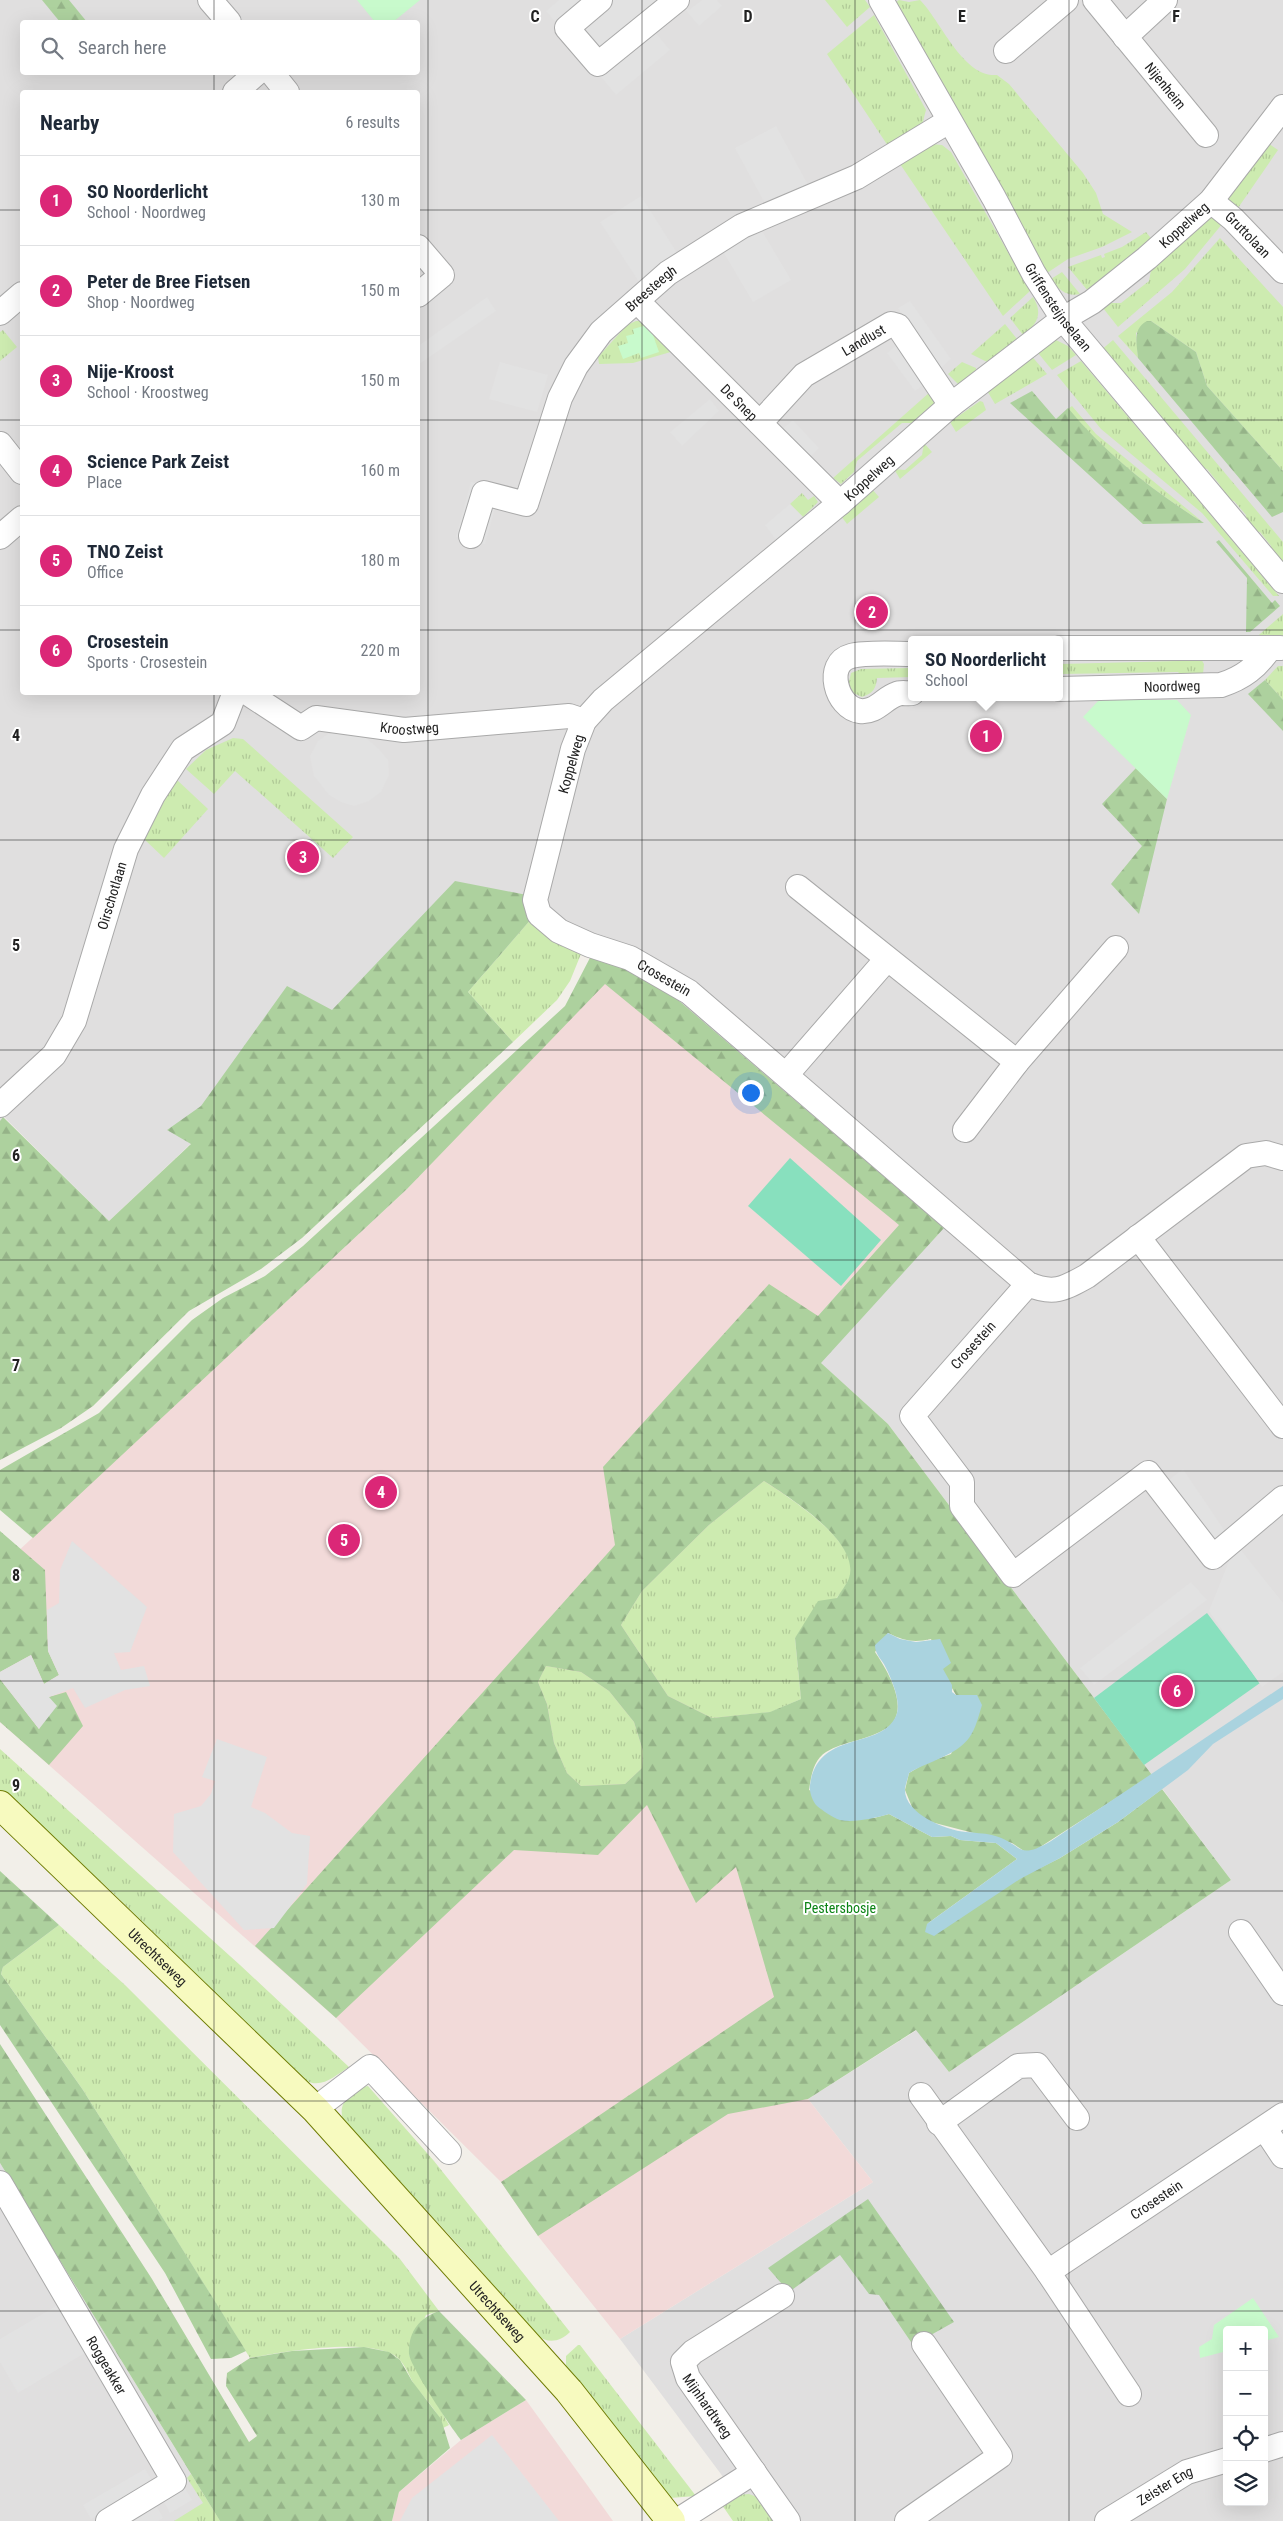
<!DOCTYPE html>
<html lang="en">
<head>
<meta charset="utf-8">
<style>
	body { margin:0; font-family:"Roboto Condensed",sans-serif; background:#f2f2f3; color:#1f2937 }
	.controls { position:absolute; right:15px; bottom:15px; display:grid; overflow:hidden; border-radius:5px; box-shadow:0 5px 20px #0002 }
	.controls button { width:45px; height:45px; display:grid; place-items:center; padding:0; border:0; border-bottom:1px solid #e0e1e3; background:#fff; color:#1f2937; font:25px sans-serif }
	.you { position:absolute; left:750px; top:1092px; width:18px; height:18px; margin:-12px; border:4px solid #fff; border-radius:50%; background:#1a73e8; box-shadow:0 0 0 8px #1a73e833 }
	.badge { display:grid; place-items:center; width:32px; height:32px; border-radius:50%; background:#db2777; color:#fff; font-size:16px; font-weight:700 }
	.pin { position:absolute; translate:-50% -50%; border:2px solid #fff; box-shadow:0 1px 5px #0006 }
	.popup { position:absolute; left:908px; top:636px; width:155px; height:65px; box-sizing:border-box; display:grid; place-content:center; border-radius:5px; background:#fff; filter:drop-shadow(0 1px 4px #0005); font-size:16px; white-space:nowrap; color:#747a83 }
	.popup b { font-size:19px; color:#1f2937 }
	.popup::after { content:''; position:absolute; left:50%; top:100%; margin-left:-10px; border:10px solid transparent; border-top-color:#fff }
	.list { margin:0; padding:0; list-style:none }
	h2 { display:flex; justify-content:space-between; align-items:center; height:65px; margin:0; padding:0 20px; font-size:21px }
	h2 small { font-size:16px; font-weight:400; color:#747a83 }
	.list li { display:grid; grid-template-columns:32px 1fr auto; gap:15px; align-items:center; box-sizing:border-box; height:90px; padding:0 20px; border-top:1px solid #e0e1e3 }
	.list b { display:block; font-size:19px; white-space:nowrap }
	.list p { margin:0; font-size:16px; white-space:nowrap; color:#747a83 }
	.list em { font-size:16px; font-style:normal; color:#747a83 }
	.icon { flex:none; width:28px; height:28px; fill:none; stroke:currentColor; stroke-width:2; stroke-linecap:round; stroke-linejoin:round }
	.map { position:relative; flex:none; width:1283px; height:2521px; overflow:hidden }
	.search { position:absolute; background:#fff; box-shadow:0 5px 20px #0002; left:20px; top:20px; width:400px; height:55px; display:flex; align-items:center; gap:12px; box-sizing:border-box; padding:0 18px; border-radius:5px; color:#747a83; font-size:19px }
	.panel { position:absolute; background:#fff; box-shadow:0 5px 20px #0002; left:20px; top:90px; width:400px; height:605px; border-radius:5px }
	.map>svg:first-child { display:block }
</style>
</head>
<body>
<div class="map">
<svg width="1283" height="2521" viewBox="0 0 1283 2521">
	<defs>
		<pattern id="grass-tufts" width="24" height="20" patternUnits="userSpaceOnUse" patternTransform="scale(1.25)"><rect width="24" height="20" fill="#cdebb0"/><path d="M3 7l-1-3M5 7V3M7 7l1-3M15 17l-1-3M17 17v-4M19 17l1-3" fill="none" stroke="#b0c997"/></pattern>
		<pattern id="forest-firs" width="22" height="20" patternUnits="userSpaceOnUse" patternTransform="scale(1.25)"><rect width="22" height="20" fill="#add19e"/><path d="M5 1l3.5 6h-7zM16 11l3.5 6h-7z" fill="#95b388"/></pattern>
	</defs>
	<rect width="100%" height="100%" fill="#f2efe9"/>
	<g fill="#e0dfdf" fill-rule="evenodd">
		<path d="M0,0H1283V2521H756L620,2339L873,2182L808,2099L917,2030L949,2072L1231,1880L888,1424L795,1340L909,1214L583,949L332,1010L109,1221L4,1117L0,1122ZM22,22H418V72H22ZM22,92H418V692H22ZM912,640H1060V697H912ZM1227,2330H1264V2502H1227Z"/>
		<polygon points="0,2163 191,2474 220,2521 0,2521"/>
	</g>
	<g fill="#f2dad9">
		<polygon points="619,964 909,1214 818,1316 724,1825 808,2099 873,2182 620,2339 538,2236 501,2182 336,2018 0,1722 0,1568 407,1189"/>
		<polygon points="526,2400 613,2521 392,2521 399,2492 461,2440"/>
	</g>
	<g fill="url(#grass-tufts)">
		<polygon points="825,0 865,0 870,7 847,27"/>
		<path d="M899,0L909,2L920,0C941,21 963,78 997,75L1009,84L1083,173L1096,193L1103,214L1132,232L1102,247L1068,259L1047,273L895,3Z"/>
		<polygon points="874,15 926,110 922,125 888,146 827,54"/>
		<polygon points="1268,143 1278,150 1238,208 1227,199"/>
		<polygon points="931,144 942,145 951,152 1030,291 1003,316 898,161"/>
		<polygon points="1213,215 1223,223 1185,269 1118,327 1103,308 1110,303 1121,303 1149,281 1151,270"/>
		<polygon points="1146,232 1154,242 1088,291 1068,267 1101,255 1102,258 1105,257 1104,254 1122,247"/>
		<polygon points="1220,238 1283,307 1283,471 1207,386 1196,352 1151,321 1136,333 1138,358 1118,336 1172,292"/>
		<path d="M1062,272L1080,294C1068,297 1058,290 1051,279Z"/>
		<path d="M1033,297C1043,313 1038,324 1023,335L1010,318Z"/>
		<polygon points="636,321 642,321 674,351 633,363 599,364 598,357 627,325"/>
		<polygon points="1005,324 1017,339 987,362 971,354"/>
		<polygon points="3,330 17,347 0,361 0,332"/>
		<polygon points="1056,340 1068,346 1076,355 1052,370 1034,348"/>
		<polygon points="1113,340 1283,542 1283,568 1271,555 1271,546 1260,532 1251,531 1245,524 1246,515 1234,501 1225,500 1220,493 1220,485 1207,469 1198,468 1138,395 1138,388 1126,374 1118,372 1100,351"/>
		<polygon points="1029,353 1047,374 995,404 986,389"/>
		<polygon points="1081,361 1279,596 1273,596 1202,513 1101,429 1057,375"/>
		<polygon points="962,362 976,368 976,370 958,384 948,374"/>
		<polygon points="930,392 936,402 912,423 902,423 857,461 854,472 841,484 833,478"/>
		<polygon points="980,401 983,402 986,410 956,432 950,422"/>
		<path d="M1072,406L1096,434L1204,523C1154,492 1106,454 1068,409Z"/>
		<polygon points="924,443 932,452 900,479 894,469 905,470 922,455"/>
		<polygon points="872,489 879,497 847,524 841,516"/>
		<polygon points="802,493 808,500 814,496 818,502 803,517 790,504"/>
		<polygon points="1283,614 1283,638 1253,640"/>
		<polygon points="1184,656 1200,657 1204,664 1203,674 1185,679 1178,672 1060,674 1060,664 1178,661"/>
		<polygon points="1278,666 1283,666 1283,700 1265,680"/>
		<path d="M912,668V677L877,678C876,689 873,693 862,697L851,692L849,682L851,673L861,669Z"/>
		<polygon points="233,738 243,739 353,837 333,858 235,771 214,794 186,769 206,750"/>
		<polygon points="176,779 208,809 164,858 144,839"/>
		<polygon points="532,918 583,949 570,981 557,1000 513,1042 468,992"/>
		<path d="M764,1481C788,1497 864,1544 849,1579C838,1603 813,1620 795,1638L801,1699L771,1712L712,1718L668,1696L621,1625L642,1591L709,1525Z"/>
		<polygon points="546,1666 581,1672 609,1691 634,1722 643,1751 642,1768 625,1784 581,1786 567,1773 554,1743 547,1704 538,1682"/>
		<path d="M0,1749L240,1965L349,2067C336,2075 321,2090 305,2080L111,1891L0,1790Z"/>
		<path d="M59,1925L125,1985L400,2259L439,2311L426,2315L409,2355L449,2425L443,2428C439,2412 426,2400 416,2387C410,2379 407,2368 400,2360C378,2335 281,2352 250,2358L83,2090L1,1974L3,1967Z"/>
		<path d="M368,2086L434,2161L570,2332C560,2342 548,2344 536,2335L463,2250L343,2120C337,2103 352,2088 368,2086Z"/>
		<polygon points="578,2345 580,2345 696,2496 670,2498 566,2368 566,2356"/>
		<polygon points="191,2474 220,2521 174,2521 203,2503 187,2478"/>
		<polygon points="749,2494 757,2497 777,2521 733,2521 722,2505 736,2495"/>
	</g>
	<g fill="url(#forest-firs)" fill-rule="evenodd">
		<polygon points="42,0 69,0 87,22 60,22"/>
		<path d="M1147,321H1151L1196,352L1207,386L1283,471V512L1272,517L1138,358C1137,344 1132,329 1147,321Z"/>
		<path d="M1032,391L1056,419L1068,408C1106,454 1154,492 1204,523L1143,524L1010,403Z"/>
		<polygon points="1219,540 1272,603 1275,600 1280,606 1250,632 1246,632 1247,578 1216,542"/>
		<polygon points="1265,680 1283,700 1283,731 1248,694"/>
		<polygon points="1136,768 1167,799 1139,914 1111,884 1142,846 1102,804"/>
		<polygon points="455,881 527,895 532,918 468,992 513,1042 302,1238 261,1269 189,1311 93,1406 61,1428 0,1460 0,1121 3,1117 109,1221 191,1144 167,1130 201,1106 287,986 332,1010"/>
		<path d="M593,952L619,964L678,1000L944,1228L821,1363L888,1424L1152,1775L1034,1851H1024L1012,1843L931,1822L914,1812L905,1790L909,1773L926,1763L951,1754L977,1695H956L945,1676L931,1639C914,1643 904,1641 888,1633L875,1652C887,1670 912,1710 887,1728C869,1740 844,1741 826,1752C813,1760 811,1777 809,1790L874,1818L889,1814L932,1837L951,1836L960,1840L996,1843L1017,1859L927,1924L1060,1858L1118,1822L1162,1789L1231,1880L949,2072L916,2030L808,2099L728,2114L538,2236L501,2182L774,1997L736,1867L696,1903L647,1805L598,1855L514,1850L336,2018L255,1946L615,1545L603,1467L769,1284L818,1316L899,1225L605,984L407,1189L33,1538L0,1510V1470L99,1413L192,1320L223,1298L265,1276L303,1246L565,1006ZM764,1481C789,1497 861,1542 849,1578C847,1584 841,1591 837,1598L818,1601L795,1638L801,1699L770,1712L712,1718L668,1696L621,1625L642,1591L709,1525ZM546,1666L581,1672L609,1691L634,1722L643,1751L642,1768L625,1784L581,1786L567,1773L554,1743L547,1704L538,1682Z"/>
		<polygon points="0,1531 45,1570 48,1651 59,1675 44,1684 31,1655 0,1672"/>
		<polygon points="0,1679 39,1729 49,1697 66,1692 83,1726 49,1765 0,1722"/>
		<polygon points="0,1871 59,1925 3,1967 1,1974 83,2090 246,2351 231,2358 211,2359 165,2273 0,2025"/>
		<polygon points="0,2044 152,2279 249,2442 257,2436 226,2386 227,2373 250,2358 292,2351 364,2347 389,2352 400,2360 412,2381 441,2419 450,2448 399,2492 392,2521 220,2521 0,2163"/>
		<polygon points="868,2199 954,2322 913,2345 879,2295 869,2294 840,2255 789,2292 768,2268"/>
		<path d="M439,2311L526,2400L461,2440C451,2428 410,2366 409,2354C408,2332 419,2318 439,2311Z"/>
	</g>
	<g fill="#c8facc">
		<polygon points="357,0 420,0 393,22 375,22"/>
		<polygon points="647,325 652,332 659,352 641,358 639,353 623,359 618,346 628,343 626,336 634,334 633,329"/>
		<polygon points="1099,700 1177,700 1191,715 1167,799 1083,717"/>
		<polygon points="1253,2298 1279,2337 1264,2341 1264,2330 1227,2330 1227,2351 1200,2358 1199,2347 1212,2339 1214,2325"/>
	</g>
	<g fill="#88e0be">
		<polygon points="790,1158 881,1240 841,1286 748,1206"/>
		<polygon points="1207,1613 1260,1683 1144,1765 1094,1698"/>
	</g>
	<g fill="#e2e2e2">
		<polygon points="559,0 671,0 646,21 670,50 616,95 546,11"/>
		<polygon points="677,0 680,0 689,10 702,0 717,0 722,6 699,26"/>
		<polygon points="776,126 808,185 767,207 735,148"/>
		<polygon points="641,196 679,256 639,282 600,222"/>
		<polygon points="759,226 791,280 753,302 721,248"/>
		<polygon points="487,297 496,311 418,365 418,346"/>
		<polygon points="910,301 951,359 940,369 898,308"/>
		<polygon points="899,343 925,384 915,391 887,353"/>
		<polygon points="500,362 548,375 537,412 489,399"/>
		<polygon points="710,399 719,411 682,446 670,432"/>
		<polygon points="793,420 819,448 810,457 781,430"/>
		<polygon points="471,482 500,490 485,544 456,537"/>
		<polygon points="790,504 803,517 776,540 765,525"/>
		<polygon points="339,732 366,738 379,749 388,760 389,775 381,792 369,801 354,806 341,802 329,795 314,776 310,756 318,741 328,734"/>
		<polygon points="1183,1469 1231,1540 1210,1555 1161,1486"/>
		<polygon points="72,1541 147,1607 130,1652 114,1653 121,1670 144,1666 150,1686 125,1690 85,1708 73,1688 49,1697 57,1706 39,1729 0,1679 0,1672 31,1655 44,1684 59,1675 48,1651 47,1610 59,1603 60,1570"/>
		<polygon points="1236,1544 1283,1603 1283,1672 1262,1687 1209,1611"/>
		<polygon points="1191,1582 1207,1600 1094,1685 1080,1668"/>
		<polygon points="217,1739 267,1757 251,1807 265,1813 292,1833 310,1836 307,1884 274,1928 244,1930 173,1852 174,1814 201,1806 211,1794 215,1781 202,1777"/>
		<polygon points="56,2306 85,2353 18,2393 0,2362 0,2339"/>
		<polygon points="492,2435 559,2521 400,2521 412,2498"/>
		<polygon points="145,2469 153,2482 91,2519 83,2505"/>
		<polygon points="184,2487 192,2500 170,2513 163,2500"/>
		<polygon points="156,2505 163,2518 158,2521 136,2521 134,2518"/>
	</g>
	<path fill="#aad3df" d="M888,1633L900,1639L916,1642L940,1639L951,1663L943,1669L952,1685V1692L956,1695H977L982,1705C979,1714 976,1729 969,1738C955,1756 929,1761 909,1773C908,1778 906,1783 905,1788C903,1813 945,1830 966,1832C975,1833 983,1833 992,1835C1024,1843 1015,1862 1051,1841L1283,1686V1699L1213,1744L1188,1770L1118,1822L1060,1858L1020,1879L934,1936L925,1932L927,1924L1017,1859L996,1843L960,1840L951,1836L932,1837L889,1814C875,1818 854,1823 840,1820C833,1818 822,1810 817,1806C812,1801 809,1791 810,1785C818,1729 880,1751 896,1716C902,1703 892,1680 886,1668C882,1659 875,1655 875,1645Z"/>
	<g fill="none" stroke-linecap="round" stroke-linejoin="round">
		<defs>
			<g id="street">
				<polyline points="210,0 229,22"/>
				<polyline points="600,0 567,28 598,64 677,0"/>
				<path id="s1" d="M881,0L994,198L1034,274L1063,319L1283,581"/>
				<path id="s2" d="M1095,0L1206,135"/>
				<polyline points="1125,37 1165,0"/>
				<polyline points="1006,51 1066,0"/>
				<polyline points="271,72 287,92"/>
				<polyline points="235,92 258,72"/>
				<path id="s3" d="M1283,107L1211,201L1147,258L1092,302L1063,319L951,405L840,503L603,700L584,721L573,749L535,900L539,914L559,931L590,945L630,958L689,992L1028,1284C1053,1295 1064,1289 1087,1276L1246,1156L1266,1153L1283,1158"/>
				<path id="s4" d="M1211,201L1233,219L1283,271"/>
				<polyline points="418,247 442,275 418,295"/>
				<path id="s5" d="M637,301L840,503"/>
				<polyline points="0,313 22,294"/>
				<path id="s6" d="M760,423L804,375L891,324L898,326L951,405"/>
				<polyline points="0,444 22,472"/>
				<path id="s7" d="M471,536L484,493L526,504L560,398L576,366L601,332L668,273L742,226L857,177L949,121"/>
				<polyline points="0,537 22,518"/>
				<polyline points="1060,648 1280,648"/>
				<path d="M912,654C895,654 867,652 851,656C824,663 836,708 860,711C876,713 884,698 897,694C901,692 908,694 912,693"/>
				<path id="s8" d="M1060,689L1221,685C1243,678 1257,667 1270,648"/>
				<path id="s9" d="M246,692L301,728L316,718L404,730L569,716L584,721"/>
				<polyline points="798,887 1017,1062"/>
				<polyline points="786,1075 887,959"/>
				<path id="s10" d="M0,1105L54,1055L74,1021L126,849L153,795L183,749L223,723L235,692"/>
				<polyline points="965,1130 1017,1062 1116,948"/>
				<polyline points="1138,1237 1283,1426"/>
				<polyline points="1028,1284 912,1416 962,1482 962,1506 1013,1575 1148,1473 1213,1557 1283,1498"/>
				<polyline points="1241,1932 1283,1993"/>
				<path id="s11" d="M921,2095L1048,2272L1283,2115"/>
				<polyline points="315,2109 370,2067 449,2152"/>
				<polyline points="939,2123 1018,2066 1037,2065 1077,2118"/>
				<polyline points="1265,2129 1283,2156"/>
				<path id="s12" d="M0,2183L174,2481L108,2521"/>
				<polyline points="1048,2272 1129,2394"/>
				<path id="s13" d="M782,2296L693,2352L683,2362L688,2378L788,2521"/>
				<polyline points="1264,2450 1283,2444"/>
				<polyline points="677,2521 754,2472"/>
				<polyline points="907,2521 1000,2456 924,2344"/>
				<path id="s14" d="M1107,2521L1187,2472L1227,2460"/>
			</g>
			<g id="secondary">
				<path id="s15" d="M0,1805L315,2109L569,2391L671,2521"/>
			</g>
		</defs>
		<use href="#street" stroke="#a9a9a9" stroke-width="26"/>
		<use href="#secondary" stroke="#707d05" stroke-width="30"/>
		<use href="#street" stroke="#fff" stroke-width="24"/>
		<use href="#secondary" stroke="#f7fabf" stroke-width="28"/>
	</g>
	<path fill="none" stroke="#222" stroke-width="1" stroke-opacity="0.55" d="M214,0V22M428,0V2521M642,0V2521M855,0V2521M1069,0V2521M214,72V92M0,210H22M418,210H1283M0,420H22M418,420H1283M0,630H22M418,630H1283M214,692V2521M0,840H1283M0,1050H1283M0,1260H1283M0,1471H1283M0,1681H1283M0,1891H1283M0,2101H1283M0,2311H1283"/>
	<g text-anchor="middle" stroke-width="4" stroke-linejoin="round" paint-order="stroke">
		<g font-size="14" fill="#222" stroke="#fff">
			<text dy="5" stroke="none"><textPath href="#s2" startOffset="111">Nijenheim</textPath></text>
			<text transform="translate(1184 225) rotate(-42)" y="5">Koppelweg</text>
			<text dy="5" stroke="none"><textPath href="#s4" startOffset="50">Gruttolaan</textPath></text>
			<text dy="5" stroke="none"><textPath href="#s7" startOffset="344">Breesteegh</textPath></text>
			<text dy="5" stroke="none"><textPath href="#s1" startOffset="355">Griffensteijnselaan</textPath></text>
			<text dy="5" stroke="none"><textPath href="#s6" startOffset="134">Landlust</textPath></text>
			<text dy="5" stroke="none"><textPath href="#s5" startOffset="144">De Snep</textPath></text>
			<text transform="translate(869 478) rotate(-42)" y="5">Koppelweg</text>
			<text dy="5" stroke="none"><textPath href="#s8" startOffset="112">Noordweg</textPath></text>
			<text dy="5" stroke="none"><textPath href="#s9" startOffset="178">Kroostweg</textPath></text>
			<text transform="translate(571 764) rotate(-74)" y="5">Koppelweg</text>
			<text dy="5" stroke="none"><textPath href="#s10" startOffset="244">Oirschotlaan</textPath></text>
			<text dy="5" stroke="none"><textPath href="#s3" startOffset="1276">Crosestein</textPath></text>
			<text transform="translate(973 1345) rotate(-48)" y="5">Crosestein</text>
			<text dy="5" stroke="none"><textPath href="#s15" startOffset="219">Utrechtseweg</textPath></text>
			<text dy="5" stroke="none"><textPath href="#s11" startOffset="348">Crosestein</textPath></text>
			<text dy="5" stroke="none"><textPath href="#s15" startOffset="710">Utrechtseweg</textPath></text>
			<text dy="5" stroke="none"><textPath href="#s12" startOffset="211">Roggeakker</textPath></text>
			<text dy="5" stroke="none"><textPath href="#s13" startOffset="170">Mijnhardtweg</textPath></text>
			<text dy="5" stroke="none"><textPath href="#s14" startOffset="68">Zeister Eng</textPath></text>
		</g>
		<g font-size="14" fill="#0c8416" stroke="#fff">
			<text x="840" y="1913">Pestersbosje</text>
		</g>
	</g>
	<g font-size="16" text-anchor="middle" font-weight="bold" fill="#222" stroke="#fff" stroke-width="4" stroke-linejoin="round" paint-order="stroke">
		<text x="535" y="22">C</text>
		<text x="748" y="22">D</text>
		<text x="962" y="22">E</text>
		<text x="1176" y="22">F</text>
		<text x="16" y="741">4</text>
		<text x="16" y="951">5</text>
		<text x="16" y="1161">6</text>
		<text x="16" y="1371">7</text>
		<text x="16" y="1581">8</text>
		<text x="16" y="1791">9</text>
	</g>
</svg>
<div class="controls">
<button>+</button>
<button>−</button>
<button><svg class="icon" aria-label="locate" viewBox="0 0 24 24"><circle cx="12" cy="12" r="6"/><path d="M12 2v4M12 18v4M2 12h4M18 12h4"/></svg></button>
<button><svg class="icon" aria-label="layers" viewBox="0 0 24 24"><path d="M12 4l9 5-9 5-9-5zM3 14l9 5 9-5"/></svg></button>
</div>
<div class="you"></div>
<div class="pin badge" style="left:986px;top:736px">1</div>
<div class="popup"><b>SO Noorderlicht</b>School</div>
<div class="pin badge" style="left:872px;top:612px">2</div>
<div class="pin badge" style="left:303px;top:857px">3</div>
<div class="pin badge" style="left:381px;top:1492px">4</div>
<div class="pin badge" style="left:344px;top:1540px">5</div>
<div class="pin badge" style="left:1177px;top:1691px">6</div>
<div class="search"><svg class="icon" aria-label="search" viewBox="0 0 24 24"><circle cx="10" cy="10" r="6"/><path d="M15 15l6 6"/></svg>Search here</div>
<section class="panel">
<h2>Nearby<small>6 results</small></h2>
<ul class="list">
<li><span class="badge">1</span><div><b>SO Noorderlicht</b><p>School · Noordweg</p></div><em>130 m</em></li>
<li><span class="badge">2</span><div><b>Peter de Bree Fietsen</b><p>Shop · Noordweg</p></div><em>150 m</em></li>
<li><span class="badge">3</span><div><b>Nije-Kroost</b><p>School · Kroostweg</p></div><em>150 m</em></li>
<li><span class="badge">4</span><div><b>Science Park Zeist</b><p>Place</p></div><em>160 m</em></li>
<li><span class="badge">5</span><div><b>TNO Zeist</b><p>Office</p></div><em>180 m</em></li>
<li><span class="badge">6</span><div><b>Crosestein</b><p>Sports · Crosestein</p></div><em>220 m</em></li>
</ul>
</section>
</div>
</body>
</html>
